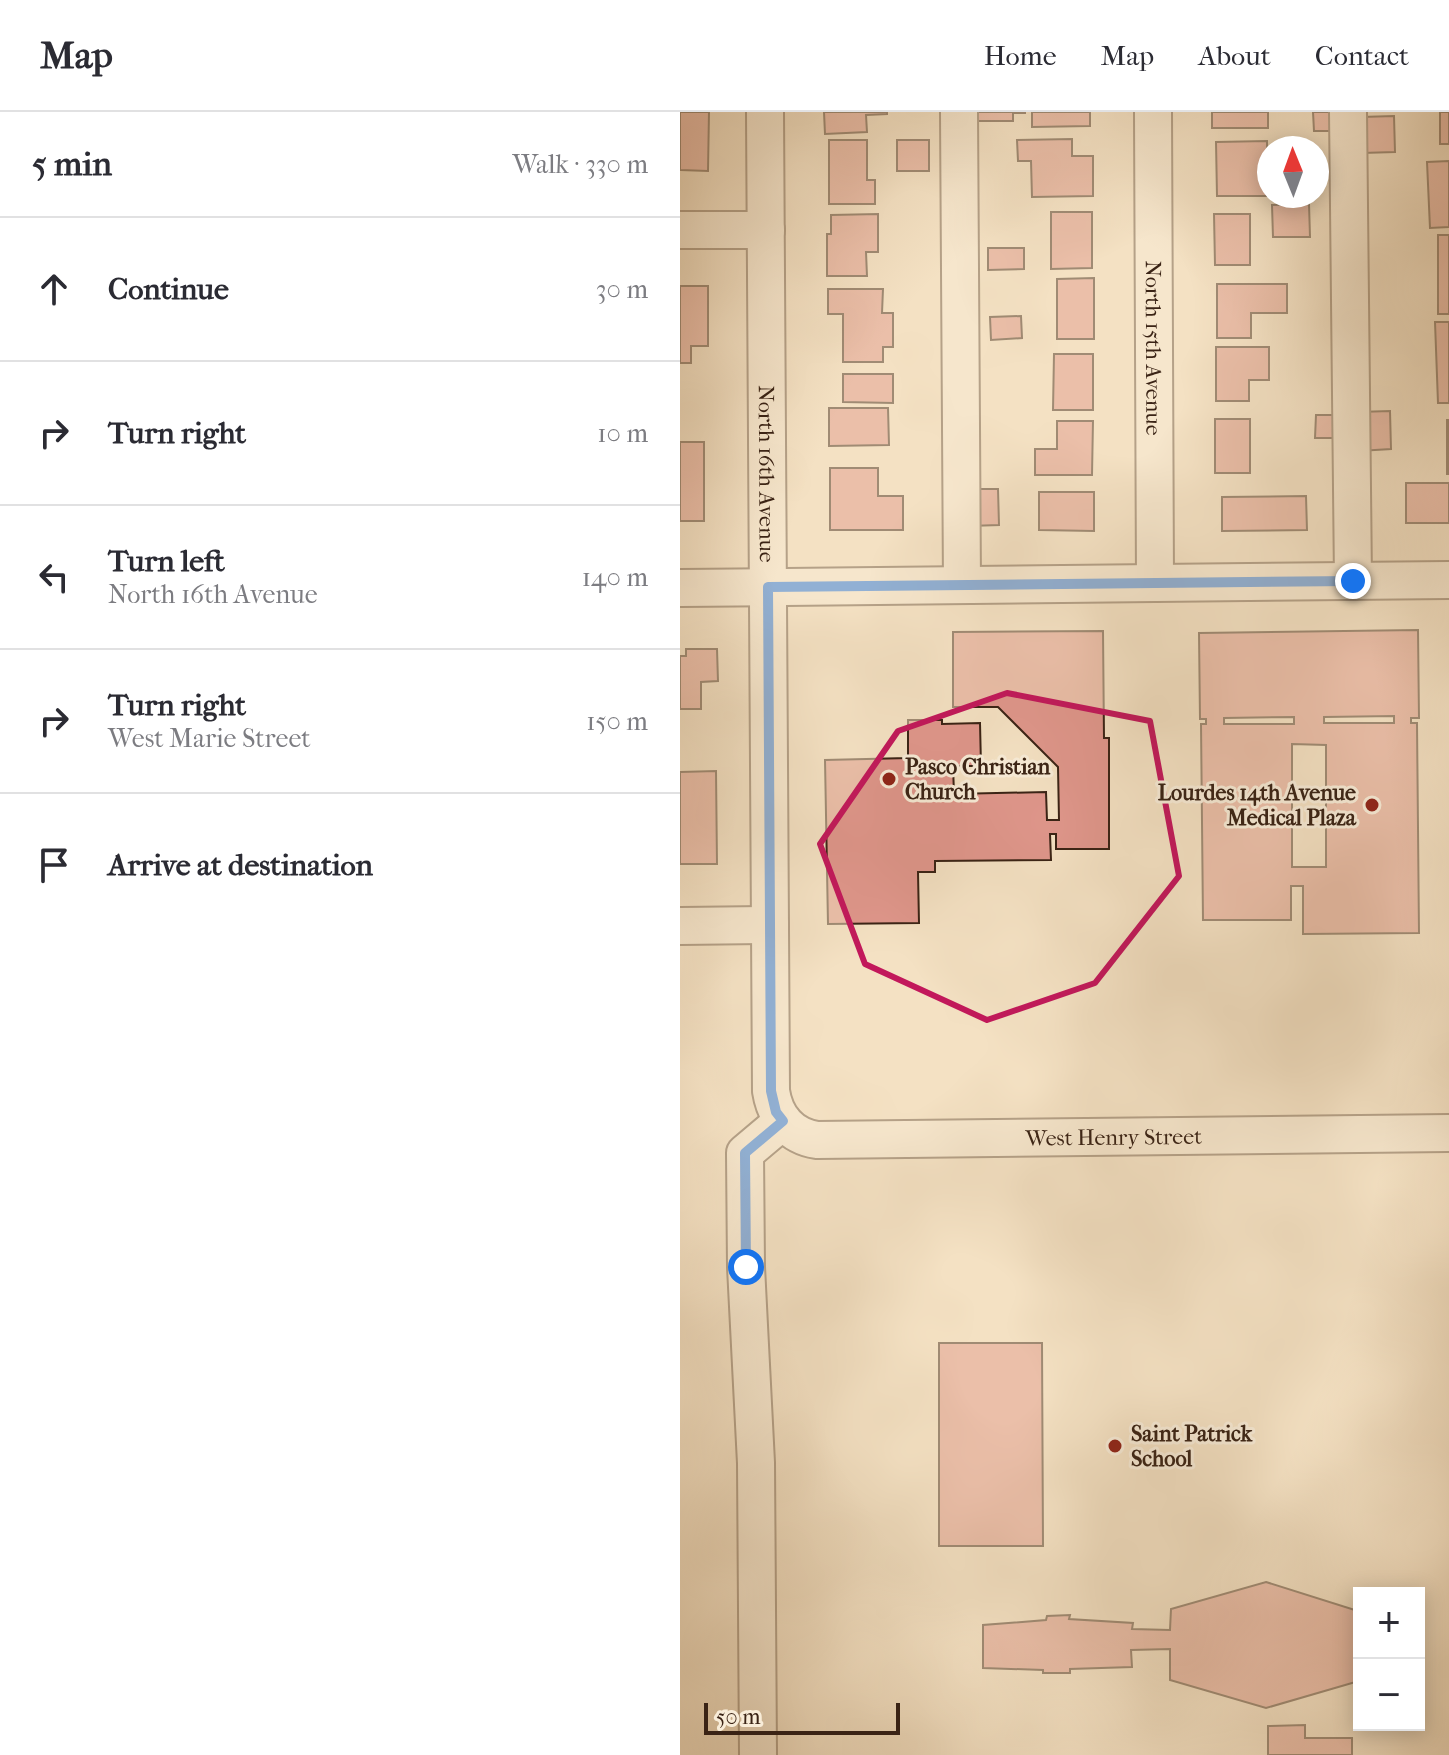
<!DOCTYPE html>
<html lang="en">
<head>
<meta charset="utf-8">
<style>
	body { margin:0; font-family:"IM FELL French Canon",serif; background:#f7f7f7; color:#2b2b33 }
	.controls { position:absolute; right:24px; bottom:24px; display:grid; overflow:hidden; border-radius:0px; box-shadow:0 4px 20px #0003 }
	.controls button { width:72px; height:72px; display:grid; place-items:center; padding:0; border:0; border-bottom:2px solid #e1e1e2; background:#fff; color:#2b2b33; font:40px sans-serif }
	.compass { position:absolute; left:577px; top:24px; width:72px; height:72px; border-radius:50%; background:#fff; box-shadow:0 4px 20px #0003; rotate:359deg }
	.scale { position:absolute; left:24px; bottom:20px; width:196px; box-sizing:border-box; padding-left:8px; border:4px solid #3a2315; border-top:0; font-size:22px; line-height:28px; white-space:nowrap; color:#3a2315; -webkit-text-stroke:6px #f8ecd8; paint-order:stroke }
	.stop { position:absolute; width:24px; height:24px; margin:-18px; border:6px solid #1a73e8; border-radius:50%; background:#fff }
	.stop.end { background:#1a73e8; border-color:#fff; box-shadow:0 2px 8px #0008 }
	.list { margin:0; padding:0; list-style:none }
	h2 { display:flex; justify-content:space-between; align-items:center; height:104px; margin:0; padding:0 32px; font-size:34px }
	h2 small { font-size:26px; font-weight:400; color:#7c7c81 }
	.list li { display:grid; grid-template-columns:52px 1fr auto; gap:24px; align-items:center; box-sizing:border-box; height:144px; padding:0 32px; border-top:2px solid #e1e1e2 }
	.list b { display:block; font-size:30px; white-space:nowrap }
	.list p { margin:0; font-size:26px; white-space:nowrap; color:#7c7c81 }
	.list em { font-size:26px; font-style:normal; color:#7c7c81 }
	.icon { flex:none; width:44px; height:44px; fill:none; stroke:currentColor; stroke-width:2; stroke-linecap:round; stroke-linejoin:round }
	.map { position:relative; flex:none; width:769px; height:1643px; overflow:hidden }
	header { display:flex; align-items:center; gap:48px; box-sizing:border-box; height:112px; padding:0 40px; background:#fff; border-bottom:2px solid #e1e1e2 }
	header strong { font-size:38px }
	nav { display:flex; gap:44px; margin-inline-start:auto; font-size:28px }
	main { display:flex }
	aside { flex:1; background:#fff }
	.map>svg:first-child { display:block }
</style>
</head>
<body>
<header>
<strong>Map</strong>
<nav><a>Home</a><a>Map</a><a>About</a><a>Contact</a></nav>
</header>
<main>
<aside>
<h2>5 min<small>Walk · 330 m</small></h2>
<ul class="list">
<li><svg class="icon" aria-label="ahead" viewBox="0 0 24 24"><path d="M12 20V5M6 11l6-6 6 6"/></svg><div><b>Continue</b></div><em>30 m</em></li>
<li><svg class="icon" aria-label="right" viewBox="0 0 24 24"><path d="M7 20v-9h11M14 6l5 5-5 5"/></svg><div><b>Turn right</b></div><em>10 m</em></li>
<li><svg class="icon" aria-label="left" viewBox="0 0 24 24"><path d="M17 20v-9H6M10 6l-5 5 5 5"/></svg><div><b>Turn left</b><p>North 16th Avenue</p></div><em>140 m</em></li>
<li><svg class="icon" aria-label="right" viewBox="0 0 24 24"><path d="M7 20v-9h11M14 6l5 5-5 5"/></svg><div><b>Turn right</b><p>West Marie Street</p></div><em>150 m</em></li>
<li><svg class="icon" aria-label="arrive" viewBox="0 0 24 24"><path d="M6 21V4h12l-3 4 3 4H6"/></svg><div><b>Arrive at destination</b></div></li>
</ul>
</aside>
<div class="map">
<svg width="769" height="1643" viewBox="0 0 769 1643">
	<rect width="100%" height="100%" fill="#f4e1c3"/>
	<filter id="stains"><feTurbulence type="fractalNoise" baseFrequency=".0025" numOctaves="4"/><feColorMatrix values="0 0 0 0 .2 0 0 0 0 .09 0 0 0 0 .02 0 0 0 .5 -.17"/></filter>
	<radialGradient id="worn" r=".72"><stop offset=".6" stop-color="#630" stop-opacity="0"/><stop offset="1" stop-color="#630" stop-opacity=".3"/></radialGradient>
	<g fill="#df968b" stroke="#3a2315" stroke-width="2" fill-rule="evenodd">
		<polygon points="0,0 29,0 28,59 0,58"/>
		<polygon points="144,0 207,0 207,2 186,3 187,20 145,22"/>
		<polygon points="298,0 345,0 345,1 333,1 333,9 298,9"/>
		<polygon points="352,0 410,0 410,14 352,15"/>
		<rect x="532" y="0" width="56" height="16"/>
		<polygon points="633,0 653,0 654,19 634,19"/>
		<rect x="760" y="0" width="9" height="32"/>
		<polygon points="714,4 715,40 682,41 681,5"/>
		<polygon points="392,27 392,44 413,44 413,84 352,85 351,49 338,49 337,28"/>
		<polygon points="149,28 187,28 187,68 195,68 195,92 149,92"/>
		<rect x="217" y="28" width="32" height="31"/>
		<polygon points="587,29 588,84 537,84 536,30"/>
		<polygon points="769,49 769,115 750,116 747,50"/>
		<polygon points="629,92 630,125 593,125 592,93"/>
		<polygon points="371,100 412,100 412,156 371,157"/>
		<polygon points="198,102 198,140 186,140 187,164 147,164 147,122 151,122 151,103"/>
		<polygon points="534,102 570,102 570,153 535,153"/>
		<rect x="758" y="123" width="11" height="79"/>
		<polygon points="308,136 344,136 344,157 308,158"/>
		<polygon points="414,166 414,227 377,227 377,167"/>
		<polygon points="537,172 607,172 607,201 571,201 571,226 537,226"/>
		<polygon points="0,174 28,174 28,234 11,234 11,251 0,251"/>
		<polygon points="148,177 203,177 202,201 213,201 213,235 203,235 203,250 163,250 163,202 148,202"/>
		<polygon points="341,204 342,226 311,228 310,205"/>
		<polygon points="755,210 769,210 769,291 758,291"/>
		<polygon points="536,235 589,235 589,268 569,268 569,289 536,289"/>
		<polygon points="374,242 413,242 413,298 373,298"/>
		<polygon points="163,262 213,262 213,291 163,290"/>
		<polygon points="149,296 208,296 209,333 149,334"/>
		<polygon points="710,299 711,337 679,339 678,300"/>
		<polygon points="636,303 656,303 657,326 635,326"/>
		<rect x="535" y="307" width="35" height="54"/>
		<rect x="767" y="308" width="2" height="54"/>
		<polygon points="377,309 413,309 412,363 355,363 355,337 377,337"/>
		<rect x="0" y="330" width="24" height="79"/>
		<polygon points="150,356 198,356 198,384 223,384 223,418 150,418"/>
		<rect x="726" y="371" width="43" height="40"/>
		<polygon points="289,377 318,377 319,413 289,414"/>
		<polygon points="359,380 414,380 414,419 359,418"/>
		<polygon points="626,384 627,418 542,419 542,385"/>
		<path d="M738,518L739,606H731V611H737L739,821L623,822V774H611V808H523L521,612H526V607H520L519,521ZM714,604V611H644V605ZM614,605V612H544V606ZM612,632L646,633V755H612Z"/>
		<polygon points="423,519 424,626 429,626 429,737 376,737 376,722 370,722 371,748 255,749 255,760 238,760 239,811 148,812 145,648 228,646 228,608 262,608 262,612 300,611 301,654 273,654 274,682 366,680 367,708 379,708 378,655 318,595 273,595 273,520"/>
		<polygon points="6,537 37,537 38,569 21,570 21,597 0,597 0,544 6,544"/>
		<polygon points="36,659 37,752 0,752 0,660"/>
		<polygon points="259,1231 362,1231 363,1434 259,1434"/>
		<polygon points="586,1470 678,1499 679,1569 586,1596 490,1568 490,1537 451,1538 452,1555 390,1557 390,1561 363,1561 363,1558 303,1556 303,1513 366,1508 367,1504 390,1503 389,1507 453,1511 452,1517 490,1518 491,1497"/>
		<polygon points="625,1613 625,1626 672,1626 672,1643 588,1643 588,1614"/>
	</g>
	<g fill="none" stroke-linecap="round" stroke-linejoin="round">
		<defs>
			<g id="minor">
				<path id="s1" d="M85,0L91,979C95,1005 111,1024 137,1028L769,1021"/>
				<polyline points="279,0 282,473"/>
				<path id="s2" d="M473,0L475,471"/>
				<polyline points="668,0 673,469"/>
				<polyline points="0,118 86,118"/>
				<polyline points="0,476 769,468"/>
				<polyline points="0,814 90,813"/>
				<polyline points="78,1643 76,1351 66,1155 65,1041 103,1009"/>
			</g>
		</defs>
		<use href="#minor" stroke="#685240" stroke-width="40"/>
		<use href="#minor" stroke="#f8ecd8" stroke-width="36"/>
	</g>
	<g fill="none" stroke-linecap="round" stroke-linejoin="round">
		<polyline stroke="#1a73e8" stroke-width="10" points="66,1155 65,1041 103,1009 96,1000 91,979 88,475 673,469"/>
	</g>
	<path d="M0 0H769V1643H0ZM327,581L470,609L499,764L415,871L307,908L185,852L140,732L218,619Z" fill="#f4e1c3" fill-opacity=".55" fill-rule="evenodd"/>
	<path fill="none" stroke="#c2185b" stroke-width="6" stroke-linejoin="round" d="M327,581L470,609L499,764L415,871L307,908L185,852L140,732L218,619Z"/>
	<g fill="#8f2418" stroke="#f8ecd8" stroke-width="3">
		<circle cx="209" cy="667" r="8"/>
		<circle cx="692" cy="693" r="8"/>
		<circle cx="435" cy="1334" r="8"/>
	</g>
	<g text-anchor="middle" stroke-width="6" stroke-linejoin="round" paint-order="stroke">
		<g font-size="22" fill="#3a2315" stroke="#f8ecd8">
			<text dy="8" stroke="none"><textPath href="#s2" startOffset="236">North 15th Avenue</textPath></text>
			<text dy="8" stroke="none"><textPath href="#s1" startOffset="362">North 16th Avenue</textPath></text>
			<text dy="8" stroke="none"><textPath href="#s1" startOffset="1348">West Henry Street</textPath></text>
		</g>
		<g font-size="22" font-weight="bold" fill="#3a2315" stroke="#f8ecd8" text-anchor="start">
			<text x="225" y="662">Pasco Christian<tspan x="225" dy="25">Church</tspan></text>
			<text x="676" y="688" text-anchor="end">Lourdes 14th Avenue<tspan x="676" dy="25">Medical Plaza</tspan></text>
			<text x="451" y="1329">Saint Patrick<tspan x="451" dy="25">School</tspan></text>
		</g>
	</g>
	<rect width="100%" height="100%" filter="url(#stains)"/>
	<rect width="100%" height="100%" fill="url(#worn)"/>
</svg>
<div class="controls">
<button>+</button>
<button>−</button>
</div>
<svg class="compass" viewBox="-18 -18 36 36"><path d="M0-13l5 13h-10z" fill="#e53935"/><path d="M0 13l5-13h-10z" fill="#7c7c81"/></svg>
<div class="scale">50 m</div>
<div class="stop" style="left:66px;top:1155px"></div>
<div class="stop end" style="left:673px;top:469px"></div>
</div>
</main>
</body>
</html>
